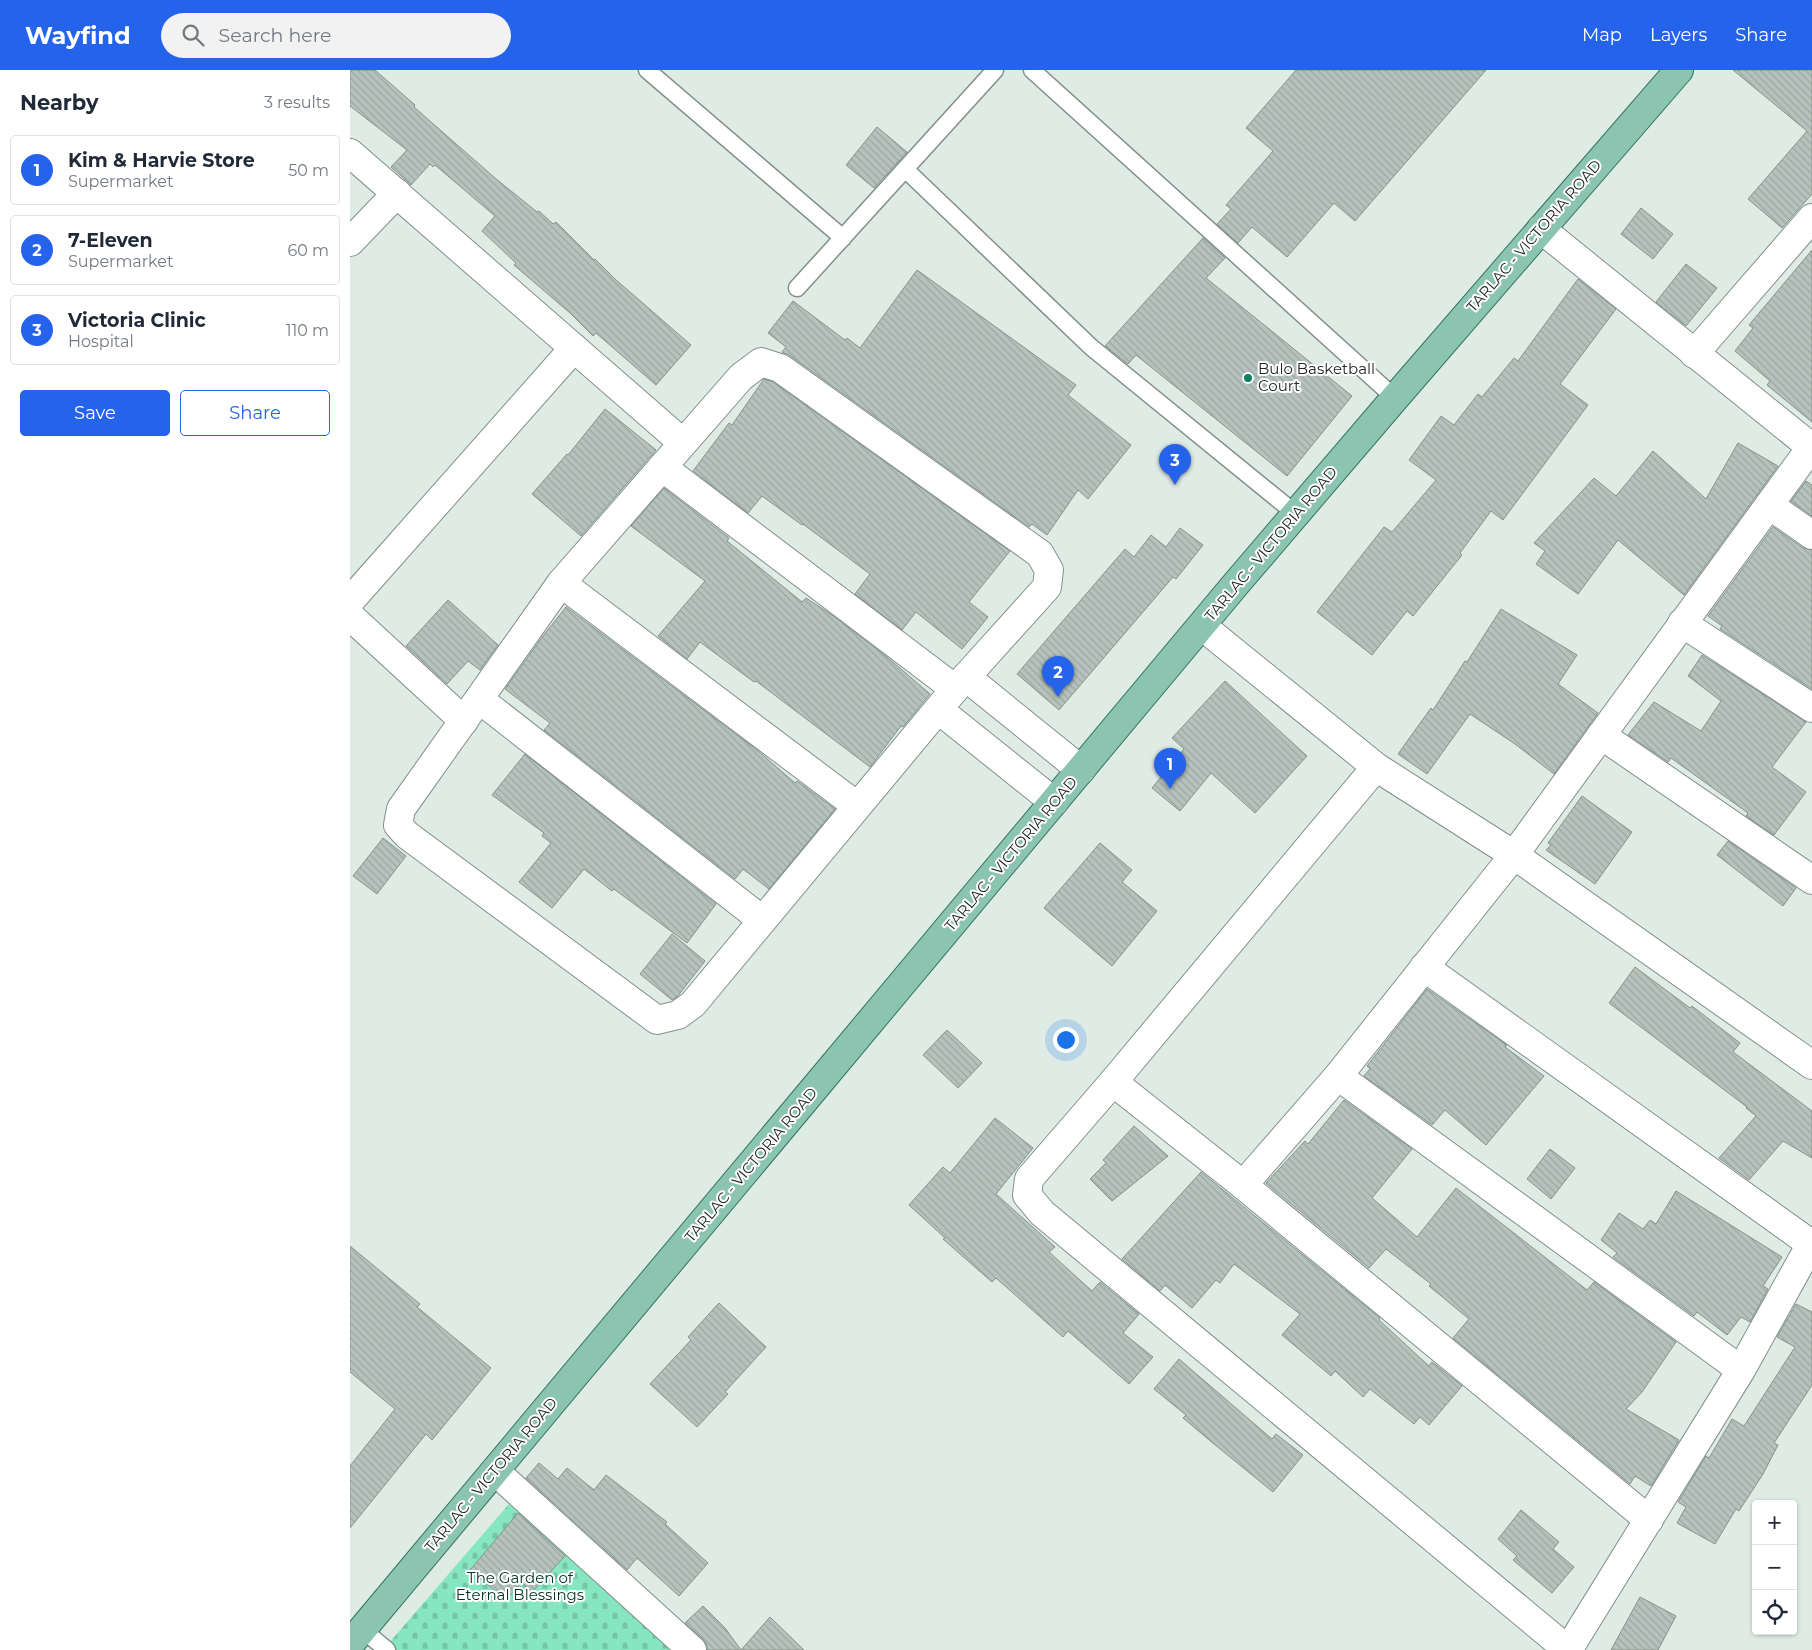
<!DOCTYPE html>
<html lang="en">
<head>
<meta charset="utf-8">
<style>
	body { margin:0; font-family:Montserrat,sans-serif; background:#f2f2f3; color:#1f2937 }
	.controls { position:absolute; right:15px; bottom:15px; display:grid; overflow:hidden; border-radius:5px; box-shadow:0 1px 4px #0004 }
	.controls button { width:45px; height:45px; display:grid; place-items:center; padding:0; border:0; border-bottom:1px solid #e0e1e3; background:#fff; color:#1f2937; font:25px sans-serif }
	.you { position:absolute; left:715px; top:969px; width:18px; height:18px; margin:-12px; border:4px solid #fff; border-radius:50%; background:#1a73e8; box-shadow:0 0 0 8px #1a73e833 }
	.badge { display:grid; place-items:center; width:32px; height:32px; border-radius:50%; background:#2563eb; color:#fff; font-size:16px; font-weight:700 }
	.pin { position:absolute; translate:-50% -41px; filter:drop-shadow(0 1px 2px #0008) }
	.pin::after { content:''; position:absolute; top:26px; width:18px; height:15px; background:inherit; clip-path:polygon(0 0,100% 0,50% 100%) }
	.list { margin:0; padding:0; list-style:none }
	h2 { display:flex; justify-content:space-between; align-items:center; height:65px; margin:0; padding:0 20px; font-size:21px }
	h2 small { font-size:16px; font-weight:400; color:#747a83 }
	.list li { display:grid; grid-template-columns:32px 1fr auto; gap:15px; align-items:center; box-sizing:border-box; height:70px; margin:0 10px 10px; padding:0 10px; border:1px solid #e0e1e3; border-radius:5px }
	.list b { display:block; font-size:19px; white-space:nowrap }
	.list p { margin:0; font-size:16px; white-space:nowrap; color:#747a83 }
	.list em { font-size:16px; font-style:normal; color:#747a83 }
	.actions { display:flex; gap:10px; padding:15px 20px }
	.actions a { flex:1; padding:11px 0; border:1px solid #2563eb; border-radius:5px; text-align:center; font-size:18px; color:#2563eb }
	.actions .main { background:#2563eb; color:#fff }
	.icon { flex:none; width:28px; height:28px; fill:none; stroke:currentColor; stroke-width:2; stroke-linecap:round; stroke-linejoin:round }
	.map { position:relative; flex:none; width:1462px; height:1580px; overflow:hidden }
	header { display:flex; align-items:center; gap:30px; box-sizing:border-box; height:70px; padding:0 25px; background:#2563eb; color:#fff }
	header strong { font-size:24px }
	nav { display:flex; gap:28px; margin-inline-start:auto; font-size:18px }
	.search { width:350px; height:45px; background:#f2f2f3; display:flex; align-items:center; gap:12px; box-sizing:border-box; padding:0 18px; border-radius:28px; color:#747a83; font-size:19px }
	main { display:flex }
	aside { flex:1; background:#fff }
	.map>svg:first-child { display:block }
</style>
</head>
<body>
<header>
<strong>Wayfind</strong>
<div class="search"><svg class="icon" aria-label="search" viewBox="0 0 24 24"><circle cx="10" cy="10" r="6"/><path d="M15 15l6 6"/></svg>Search here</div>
<nav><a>Map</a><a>Layers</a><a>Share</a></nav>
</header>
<main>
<aside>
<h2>Nearby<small>3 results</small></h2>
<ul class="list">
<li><span class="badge">1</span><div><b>Kim &amp; Harvie Store</b><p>Supermarket</p></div><em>50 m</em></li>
<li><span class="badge">2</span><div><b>7-Eleven</b><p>Supermarket</p></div><em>60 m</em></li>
<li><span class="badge">3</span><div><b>Victoria Clinic</b><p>Hospital</p></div><em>110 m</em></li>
</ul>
<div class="actions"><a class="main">Save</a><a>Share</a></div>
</aside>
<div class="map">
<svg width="1462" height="1580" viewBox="0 0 1462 1580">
	<defs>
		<pattern id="cemetery-stones" width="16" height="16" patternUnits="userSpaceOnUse" patternTransform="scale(1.25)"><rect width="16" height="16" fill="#87e6c2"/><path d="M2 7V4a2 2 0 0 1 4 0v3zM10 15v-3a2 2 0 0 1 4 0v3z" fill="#74c5a7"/></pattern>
		<pattern id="building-back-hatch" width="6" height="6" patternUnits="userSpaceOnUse" patternTransform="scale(1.25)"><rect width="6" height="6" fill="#b6c3bd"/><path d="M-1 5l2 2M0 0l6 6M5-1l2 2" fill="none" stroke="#9ca7a2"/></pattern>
	</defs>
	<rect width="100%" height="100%" fill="#dfece6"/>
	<polygon fill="url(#cemetery-stones)" points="165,1427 331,1580 33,1580"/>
	<g fill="url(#building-back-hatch)" stroke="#86938d">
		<polygon points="0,0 25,0 65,35 64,37 145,108 187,142 189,141 203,154 206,152 244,190 245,189 265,209 341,275 306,315 246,263 243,266 220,243 164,195 166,193 132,161 145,146 85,95 83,97 80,94 61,115 41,97 57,80 0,36"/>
		<polygon points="946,0 1136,0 1005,151 984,133 937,187 902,157 888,173 867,154 881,139 876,135 923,81 896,58"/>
		<polygon points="1383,0 1462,0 1462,124 1432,158 1398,129 1457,61"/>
		<polygon points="527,57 557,82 524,118 496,95"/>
		<polygon points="1291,138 1323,164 1303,189 1271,164"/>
		<polygon points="853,168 875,188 856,208 1002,326 937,406 786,285 778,294 755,276"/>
		<polygon points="1462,180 1462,352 1417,315 1420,311 1385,281 1403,258 1399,255"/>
		<polygon points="1336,194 1367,218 1336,256 1306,232"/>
		<polygon points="567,200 726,315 718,325 781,375 738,429 728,420 697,465 682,454 679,457 439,285 432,282 436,277 418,263 443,231 495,270 497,268 510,278"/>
		<polygon points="1228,209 1266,239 1210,314 1238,335 1153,450 1141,441 1110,483 1112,485 1063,546 1057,541 1022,585 967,542 1034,457 1042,462 1086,410 1059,390 1091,346 1104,355 1128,324 1132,327 1164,288 1168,291"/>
		<polygon points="414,309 423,312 660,481 619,532 638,547 612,579 566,542 552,560 505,524 520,504 453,454 452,455 412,426 398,443 343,401 379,353 382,355"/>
		<polygon points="255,339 306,380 231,466 182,424 217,384 218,385"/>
		<polygon points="1388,373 1428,396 1334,525 1268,470 1228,524 1186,494 1195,481 1184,473 1244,408 1266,426 1303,381 1356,429"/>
		<polygon points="1456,411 1462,415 1462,446 1441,431"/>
		<polygon points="314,418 379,468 377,471 452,532 456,528 482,545 537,587 580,624 553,657 551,656 520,697 406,611 404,612 350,572 337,589 308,566 355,511 281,456"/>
		<polygon points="1423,457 1453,478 1462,480 1462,619 1370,559 1372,556 1358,546"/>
		<polygon points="830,458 853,475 826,509 823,507 709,640 667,604 775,479 784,487 801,465 816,477"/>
		<polygon points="98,530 148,575 130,600 118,591 97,614 56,576"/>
		<polygon points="216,537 407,680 445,713 447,711 485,739 419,819 393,799 385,809 194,660 200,653 155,619 193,566"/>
		<polygon points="1151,539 1227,585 1208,614 1248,643 1204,704 1165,674 1120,644 1077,704 1048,684 1081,638 1083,640 1115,591 1117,592"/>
		<polygon points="1352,585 1456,652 1422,697 1456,722 1424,765 1396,746 1398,743 1321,688 1318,692 1278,665 1304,632 1351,661 1371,631 1338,606"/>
		<polygon points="875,611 957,686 905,743 861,703 830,741 802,718 834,679 822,668"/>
		<polygon points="175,684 366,834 337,873 264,819 262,821 234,799 202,838 169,812 201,773 192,766 194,763 142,725"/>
		<polygon points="1232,726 1282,762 1245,814 1196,780 1201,775 1198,773"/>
		<polygon points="33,768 56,786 27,824 3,806"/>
		<polygon points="1378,771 1446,818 1433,836 1367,785"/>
		<polygon points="750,773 782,800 772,812 807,841 762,896 694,838"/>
		<polygon points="322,864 355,891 327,927 322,930 290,904"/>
		<polygon points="1285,897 1340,938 1342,936 1390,973 1383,982 1462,1041 1462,1088 1433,1071 1399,1110 1369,1088 1406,1046 1396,1038 1397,1037 1259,933"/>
		<polygon points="1077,919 1157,975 1155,977 1194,1006 1136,1075 1095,1040 1082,1055 1014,1006 1020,999 1017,996"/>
		<polygon points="597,960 632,993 608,1018 573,985"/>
		<polygon points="994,1030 1062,1079 1022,1128 1067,1167 1106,1118 1237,1220 1244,1212 1326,1272 1292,1322 1276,1339 1329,1370 1301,1416 1285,1406 1280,1414 1103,1268 1119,1249 1079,1216 1081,1214 1036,1179 1019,1198 916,1113 955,1071 958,1074"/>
		<polygon points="645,1048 683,1078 646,1124 705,1177 699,1182 742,1221 750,1212 789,1244 773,1263 803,1287 779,1314 718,1261 713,1267 646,1208 642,1212 593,1169 595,1168 559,1135 593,1097 600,1103"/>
		<polygon points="784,1056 818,1086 762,1131 740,1109 756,1093 753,1090"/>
		<polygon points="1200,1079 1225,1098 1201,1129 1177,1109"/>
		<polygon points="851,1102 1030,1248 1029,1250 1079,1296 1082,1292 1112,1316 1079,1355 1070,1347 1064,1354 1020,1319 1013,1327 985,1301 981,1306 932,1265 950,1244 884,1194 870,1213 866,1210 842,1238 815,1215 810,1221 772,1189"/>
		<polygon points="1326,1121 1432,1187 1413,1216 1418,1219 1400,1252 1391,1247 1377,1265 1347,1242 1344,1246 1263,1187 1267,1183 1251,1170 1269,1143 1293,1159 1300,1150 1306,1154"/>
		<polygon points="0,1176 70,1234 67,1237 141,1298 82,1370 76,1364 0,1458 0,1396 45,1339 0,1302"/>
		<polygon points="369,1233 416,1277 375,1322 378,1324 347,1357 300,1314 341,1270 338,1267"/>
		<polygon points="1446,1234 1462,1242 1462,1315 1424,1373 1428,1375 1413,1404 1389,1441 1386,1439 1365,1474 1327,1453 1336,1437 1328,1432 1356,1386 1359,1388 1382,1349 1394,1356 1445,1277 1427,1267"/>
		<polygon points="829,1289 922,1369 926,1364 953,1385 923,1422 864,1374 833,1348 836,1345 804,1319"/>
		<polygon points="189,1393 208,1409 217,1398 244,1420 256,1405 317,1452 315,1454 358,1493 329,1526 287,1488 277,1500 176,1408"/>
		<polygon points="1171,1440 1209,1472 1203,1479 1224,1497 1202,1523 1163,1490 1167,1486 1148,1469"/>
		<polygon points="168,1443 215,1486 182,1522 172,1512 156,1530 120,1500"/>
		<polygon points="1290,1527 1326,1546 1308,1580 1261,1580"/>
		<polygon points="353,1536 375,1558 391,1580 420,1547 454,1580 357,1580 357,1575 353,1569 335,1553"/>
	</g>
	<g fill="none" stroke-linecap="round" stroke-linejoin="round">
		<defs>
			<g id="service">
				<polyline points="297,0 493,168"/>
				<polyline points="682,0 1045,328"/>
				<polyline points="555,99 741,277 946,444"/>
				<polyline points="447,218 645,0"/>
				<polyline points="13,1560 37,1580"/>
			</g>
			<g id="minor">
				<polyline points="0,83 333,373"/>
				<polyline points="1191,159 1461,377"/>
				<polyline points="0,172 47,123"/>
				<polyline points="1344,284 1462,148"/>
				<polygon points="411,292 430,298 690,484 699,500 697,517 605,619 343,934 328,945 307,950 57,765 48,755 51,739 211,513 391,307"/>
				<polyline points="312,397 605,619"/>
				<polyline points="1419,435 1462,465"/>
				<polyline points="211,513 507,736"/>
				<polyline points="0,531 224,278"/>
				<polyline points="0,546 114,651"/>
				<polyline points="1332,553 1462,638"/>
				<polyline points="852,556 1026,697 1164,785 1462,995"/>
				<polyline points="616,607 731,700"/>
				<polyline points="129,629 412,850"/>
				<polyline points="589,640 704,732"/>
				<polyline points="1251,665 1462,810"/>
				<polyline points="1026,697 763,1012 679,1109 677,1125 692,1143 1218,1580"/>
				<polyline points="1074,897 1461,1174"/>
				<polyline points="988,1006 1391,1300"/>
				<polyline points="763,1012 893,1115 1299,1450"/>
				<polyline points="893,1115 988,1006 1164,785 1462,376"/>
				<polyline points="145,1401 342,1580"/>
				<polyline points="1218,1580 1391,1300 1462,1172"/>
			</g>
			<polyline id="primary" points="0,1574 885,515 1045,328 1329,0"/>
		</defs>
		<use href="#service" stroke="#838f8a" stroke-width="19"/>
		<use href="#minor" stroke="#838f8a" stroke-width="30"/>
		<use href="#primary" stroke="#33745e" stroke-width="30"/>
		<use href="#service" stroke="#fff" stroke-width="16"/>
		<use href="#minor" stroke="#fff" stroke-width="28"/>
		<use href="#primary" stroke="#8bc5b1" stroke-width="28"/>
	</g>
	<circle fill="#078262" stroke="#fff" stroke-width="2" cx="898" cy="308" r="5"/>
	<g text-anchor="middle" stroke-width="4" stroke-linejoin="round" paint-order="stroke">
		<g font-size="15" fill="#212624" stroke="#fff">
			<text transform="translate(1184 166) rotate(-49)" y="5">TARLAC - VICTORIA ROAD</text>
			<text transform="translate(921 474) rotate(-50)" y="5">TARLAC - VICTORIA ROAD</text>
			<text transform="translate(661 784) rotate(-50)" y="5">TARLAC - VICTORIA ROAD</text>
			<text transform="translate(401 1095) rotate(-50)" y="5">TARLAC - VICTORIA ROAD</text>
			<text transform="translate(141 1405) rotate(-50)" y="5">TARLAC - VICTORIA ROAD</text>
		</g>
		<g font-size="15" fill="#212624" stroke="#fff" text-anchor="start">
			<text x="908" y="304">Bulo Basketball<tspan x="908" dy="17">Court</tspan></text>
		</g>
		<g font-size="15" fill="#043224" stroke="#fff">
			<text x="170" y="1513">The Garden of<tspan x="170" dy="17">Eternal Blessings</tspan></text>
		</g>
	</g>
</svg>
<div class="controls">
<button>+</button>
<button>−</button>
<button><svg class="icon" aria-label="locate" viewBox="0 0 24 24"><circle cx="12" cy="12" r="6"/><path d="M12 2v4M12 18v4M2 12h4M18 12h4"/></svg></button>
</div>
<div class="you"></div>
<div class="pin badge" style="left:820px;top:719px">1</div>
<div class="pin badge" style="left:708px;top:627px">2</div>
<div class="pin badge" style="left:825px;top:415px">3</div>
</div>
</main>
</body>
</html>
